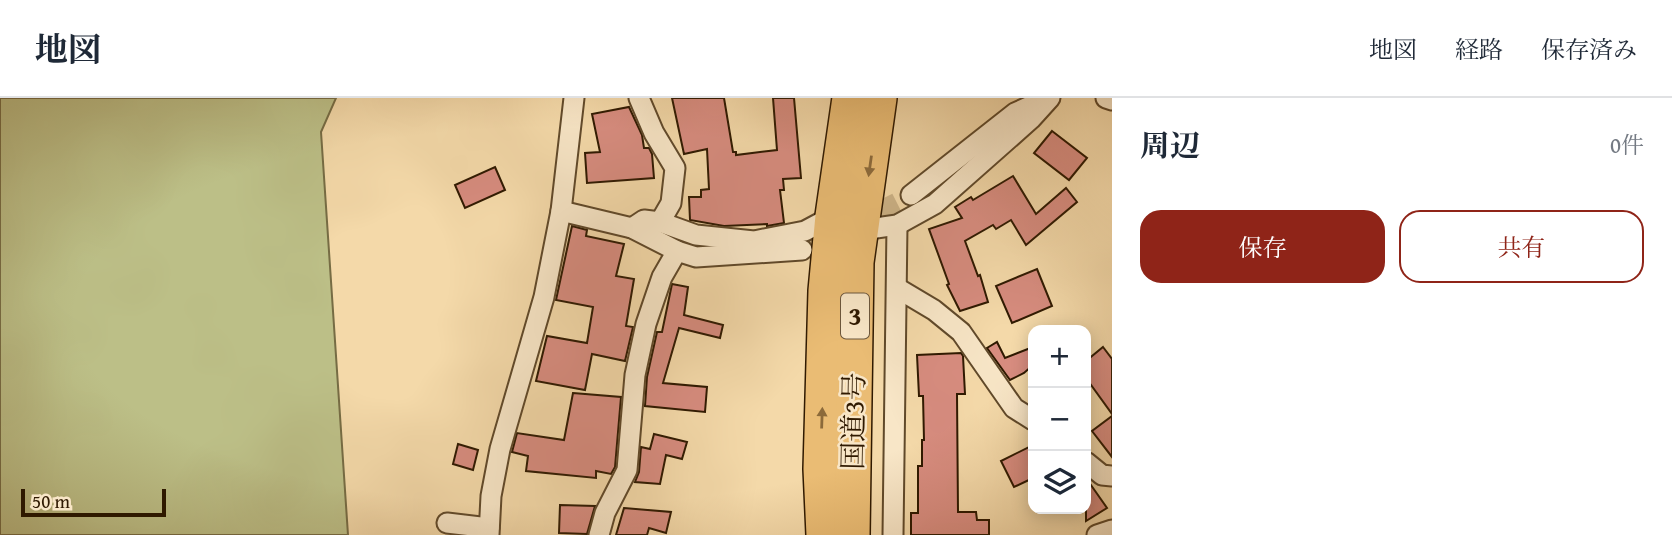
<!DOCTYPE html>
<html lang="ja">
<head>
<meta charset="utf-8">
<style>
	body { margin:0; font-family:"Gentium Book Plus","Noto Serif JP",serif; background:#f2f2f3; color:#1f2937 }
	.controls { position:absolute; right:21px; bottom:21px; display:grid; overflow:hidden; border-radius:14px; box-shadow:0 4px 18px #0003 }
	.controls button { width:63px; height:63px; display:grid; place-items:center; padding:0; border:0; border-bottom:2px solid #e0e1e3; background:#fff; color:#1f2937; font:35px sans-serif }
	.scale { position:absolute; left:21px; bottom:18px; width:145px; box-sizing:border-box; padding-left:7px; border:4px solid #2f1900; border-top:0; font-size:19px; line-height:24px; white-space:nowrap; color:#2f1900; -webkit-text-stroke:5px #f8e6c7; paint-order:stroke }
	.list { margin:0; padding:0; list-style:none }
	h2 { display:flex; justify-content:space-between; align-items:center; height:91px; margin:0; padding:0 28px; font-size:30px }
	h2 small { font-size:23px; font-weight:400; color:#747a83 }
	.actions { display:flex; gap:14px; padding:21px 28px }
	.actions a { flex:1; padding:16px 0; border:2px solid #8f2418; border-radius:21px; text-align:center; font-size:24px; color:#8f2418 }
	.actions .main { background:#8f2418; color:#fff }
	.icon { flex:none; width:38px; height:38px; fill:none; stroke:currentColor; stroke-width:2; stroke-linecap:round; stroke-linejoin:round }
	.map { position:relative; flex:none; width:1112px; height:437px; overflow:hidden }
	header { display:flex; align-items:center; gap:42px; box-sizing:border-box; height:98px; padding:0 35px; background:#fff; border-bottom:2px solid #e0e1e3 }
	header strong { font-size:33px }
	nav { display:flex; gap:38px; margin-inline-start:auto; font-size:24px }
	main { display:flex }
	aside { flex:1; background:#fff }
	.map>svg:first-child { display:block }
</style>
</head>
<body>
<header>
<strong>地図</strong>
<nav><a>地図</a><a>経路</a><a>保存済み</a></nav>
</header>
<main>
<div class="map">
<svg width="1112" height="437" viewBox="0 0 1112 437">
	<rect width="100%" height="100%" fill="#f4d9a9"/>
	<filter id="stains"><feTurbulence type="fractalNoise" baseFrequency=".00286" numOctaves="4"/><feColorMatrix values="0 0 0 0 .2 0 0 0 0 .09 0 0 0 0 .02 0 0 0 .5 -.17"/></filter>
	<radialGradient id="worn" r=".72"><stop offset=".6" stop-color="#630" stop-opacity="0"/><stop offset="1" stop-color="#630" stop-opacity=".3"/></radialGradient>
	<polygon fill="#bcbf87" stroke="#766c44" stroke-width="2" points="0,0 336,0 321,34 348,437 0,437"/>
	<g fill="#d78c7f" stroke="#2f1900" stroke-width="2">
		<polygon points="672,0 724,0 733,54 736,54 736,57 777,52 773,0 794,0 801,80 783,81 784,92 780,92 784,125 767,128 767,126 724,128 690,122 689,99 701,99 701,92 709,91 707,51 684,56"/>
		<polygon points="629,9 642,37 644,50 649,50 652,56 654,80 587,85 585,55 600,54 592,16"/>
		<polygon points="1052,33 1087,60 1069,82 1034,55"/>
		<polygon points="495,69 505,92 465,110 455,87"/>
		<polygon points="1013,78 1036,116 1066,90 1077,104 1026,147 1011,122 996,131 993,127 965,143 978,178 980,177 988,204 960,213 947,187 949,186 929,131 962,120 955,109 971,99 973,102"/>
		<polygon points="572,128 587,132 586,138 624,146 616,178 634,181 626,228 633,229 625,263 592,256 585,292 536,283 547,238 587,245 593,209 556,202"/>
		<polygon points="1037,171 1052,208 1012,225 996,188"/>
		<polygon points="672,186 688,189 684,217 723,227 720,240 679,230 663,285 707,289 705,314 645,308 647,279 657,234 662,234"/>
		<polygon points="997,244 1005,260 1033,249 1033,267 1024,275 1010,282 987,250"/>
		<polygon points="1103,249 1112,261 1112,316 1086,280 1086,263"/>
		<polygon points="961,255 963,258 965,296 957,296 958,414 976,414 977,422 989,422 989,437 911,437 911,415 918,415 918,368 922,368 922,342 924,342 923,298 919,298 917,257"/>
		<polygon points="573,295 621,299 615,369 611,376 596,373 596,380 526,373 528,358 512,354 517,335 564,342"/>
		<polygon points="1112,318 1112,359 1092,333"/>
		<polygon points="654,336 687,344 682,361 666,357 660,386 635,384 639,374 641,349 650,351"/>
		<polygon points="458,346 478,352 473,372 453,366"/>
		<polygon points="1033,347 1033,380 1014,389 1001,363"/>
		<polygon points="1086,380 1107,410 1086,423"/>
		<polygon points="560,407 595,408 587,436 559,435"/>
		<polygon points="624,410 671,414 666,435 649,430 647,437 616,437"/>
	</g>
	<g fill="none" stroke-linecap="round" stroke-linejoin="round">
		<polyline stroke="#cdb387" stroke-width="19" stroke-dasharray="19 10" stroke-linecap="butt" points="802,152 911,97"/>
		<defs>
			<g id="street">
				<polyline points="639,0 654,35 675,70 671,105 660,124"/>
				<polyline points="1106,0 1112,2"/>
				<polyline points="911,97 1015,15 1041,3"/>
				<polyline points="561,113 632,130 677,153 696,159 802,152"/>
				<polyline points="632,130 644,122 660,124 696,137 754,143 805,133 833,118"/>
				<polyline points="862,132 897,127 935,106 1031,21 1050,0"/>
				<polyline points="897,190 934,212 961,234 1014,310 1033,322"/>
				<polyline points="1086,364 1102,377 1112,378"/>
				<polyline points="447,425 489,430"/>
				<polyline points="489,437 491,398 500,351 544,199 561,113 574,0"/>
				<polyline points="599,437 605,415 627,372 635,277 646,226 662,179 677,153"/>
				<polyline points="893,437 897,127"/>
				<polyline points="1097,437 1112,432"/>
			</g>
			<g id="highway">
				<polyline points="824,437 821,371 826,193 833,118 850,0"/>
				<polyline points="852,437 856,164 879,0"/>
			</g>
		</defs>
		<use href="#street" stroke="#60492a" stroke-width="23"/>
		<use href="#highway" stroke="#2f1900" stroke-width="38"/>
		<use href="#street" stroke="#f8e6c7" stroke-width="19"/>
		<use href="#highway" stroke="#eabc74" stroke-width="35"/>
	</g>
	<defs><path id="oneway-solid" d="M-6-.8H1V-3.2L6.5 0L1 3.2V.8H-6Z" transform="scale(1.75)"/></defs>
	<g fill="#8c6a3a">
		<use href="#oneway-solid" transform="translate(870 68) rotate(98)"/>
		<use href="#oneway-solid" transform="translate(822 320) rotate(-88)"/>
	</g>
	<g text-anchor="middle" stroke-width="5" stroke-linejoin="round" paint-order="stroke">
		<rect fill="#f8e6c7" stroke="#6b563c" stroke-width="2" x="841" y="195.5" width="28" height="45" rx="5"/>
		<g font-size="26" font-weight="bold" fill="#2f1900">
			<text x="855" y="227">3</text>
		</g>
		<g font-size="28" fill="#2f1900" stroke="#f8e6c7">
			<text transform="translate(853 323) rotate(-89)" y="10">国道3号</text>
		</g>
	</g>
	<rect width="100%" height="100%" filter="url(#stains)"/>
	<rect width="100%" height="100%" fill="url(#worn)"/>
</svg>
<div class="controls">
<button>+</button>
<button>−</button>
<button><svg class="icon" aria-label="layers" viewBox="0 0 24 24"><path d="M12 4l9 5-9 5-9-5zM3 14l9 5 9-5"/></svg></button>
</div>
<div class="scale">50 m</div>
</div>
<aside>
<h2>周辺<small>0件</small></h2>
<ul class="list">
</ul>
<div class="actions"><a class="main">保存</a><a>共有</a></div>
</aside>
</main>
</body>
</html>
